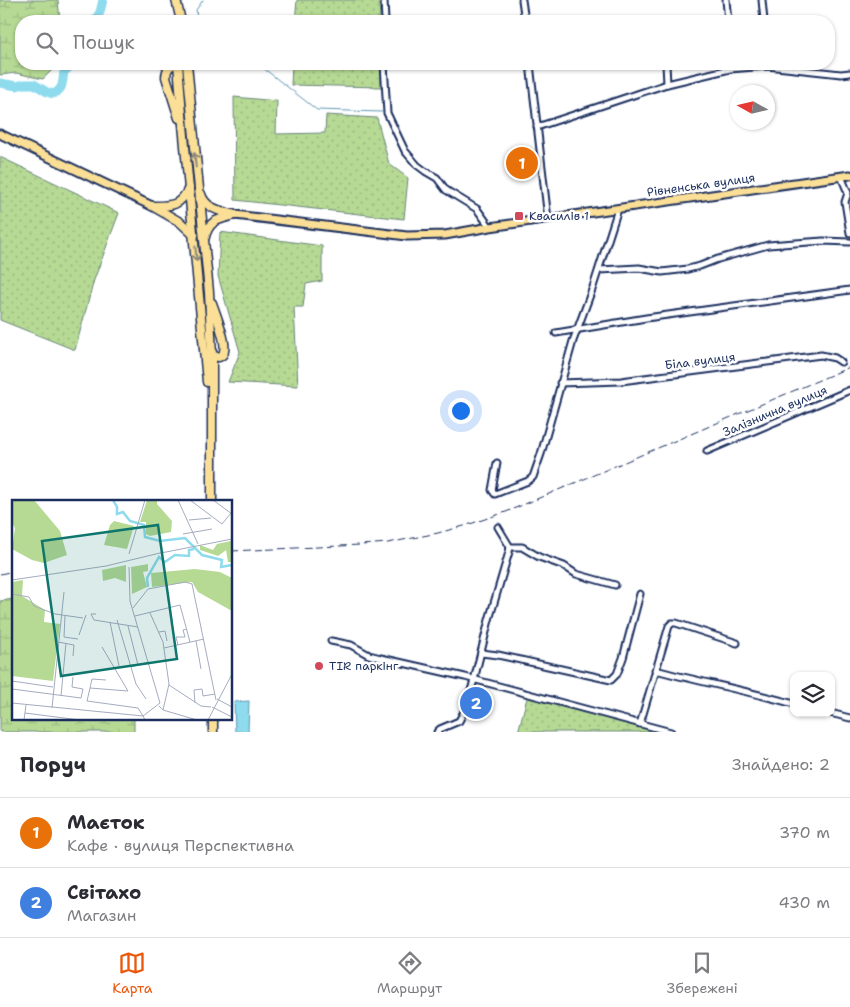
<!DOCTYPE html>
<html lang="uk">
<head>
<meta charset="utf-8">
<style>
	body { margin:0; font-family:"Shantell Sans",sans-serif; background:#f7f7f7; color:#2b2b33 }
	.controls { position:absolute; right:15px; bottom:15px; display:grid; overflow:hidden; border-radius:10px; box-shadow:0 1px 4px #0004 }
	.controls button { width:45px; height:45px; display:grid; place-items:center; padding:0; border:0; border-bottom:1px solid #e1e1e2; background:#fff; color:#2b2b33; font:25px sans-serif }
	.compass { position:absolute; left:730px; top:85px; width:45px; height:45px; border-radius:50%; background:#fff; box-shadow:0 1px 4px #0004; rotate:278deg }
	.you { position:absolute; left:460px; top:410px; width:18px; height:18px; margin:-12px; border:4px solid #fff; border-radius:50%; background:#1a73e8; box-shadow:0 0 0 8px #1a73e833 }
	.badge { display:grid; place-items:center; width:32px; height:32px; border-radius:50%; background:#ea580c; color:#fff; font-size:16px; font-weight:700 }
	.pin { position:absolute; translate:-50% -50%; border:2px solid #fff; box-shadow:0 1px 5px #0006 }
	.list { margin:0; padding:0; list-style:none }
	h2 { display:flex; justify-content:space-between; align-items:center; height:65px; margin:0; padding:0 20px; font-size:21px }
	h2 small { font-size:16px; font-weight:400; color:#7c7c81 }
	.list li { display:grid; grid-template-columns:32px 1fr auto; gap:15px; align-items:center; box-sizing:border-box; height:70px; padding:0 20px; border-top:1px solid #e1e1e2 }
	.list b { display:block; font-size:19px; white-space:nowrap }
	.list p { margin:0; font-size:16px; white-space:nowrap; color:#7c7c81 }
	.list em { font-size:16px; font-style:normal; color:#7c7c81 }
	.icon { flex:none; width:28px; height:28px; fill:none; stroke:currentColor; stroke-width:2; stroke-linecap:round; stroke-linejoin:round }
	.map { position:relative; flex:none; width:850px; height:732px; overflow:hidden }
	.search { position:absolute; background:#fff; box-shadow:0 1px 4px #0004; left:15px; right:15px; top:15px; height:55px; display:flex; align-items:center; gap:12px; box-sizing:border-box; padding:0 18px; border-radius:20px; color:#7c7c81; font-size:19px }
	.sheet { height:205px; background:#fff }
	nav { display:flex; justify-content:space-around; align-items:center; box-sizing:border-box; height:70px; border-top:1px solid #e1e1e2; background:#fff; font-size:14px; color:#7c7c81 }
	nav a { display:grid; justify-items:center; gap:2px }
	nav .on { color:#ea580c }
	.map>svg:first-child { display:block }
</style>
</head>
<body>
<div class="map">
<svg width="850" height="732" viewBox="0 0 850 732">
	<defs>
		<pattern id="wetland-marsh" width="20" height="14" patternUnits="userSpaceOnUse" patternTransform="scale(1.25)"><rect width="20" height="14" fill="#b6d994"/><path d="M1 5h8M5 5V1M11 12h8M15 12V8" fill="none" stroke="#9cbb82"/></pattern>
		<pattern id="garden-dots" width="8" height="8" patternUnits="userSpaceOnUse" patternTransform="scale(1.25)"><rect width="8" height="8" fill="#b6d994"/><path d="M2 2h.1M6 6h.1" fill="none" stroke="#9cbb82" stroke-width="1.8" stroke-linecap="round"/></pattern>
	</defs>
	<rect width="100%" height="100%" fill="#fff"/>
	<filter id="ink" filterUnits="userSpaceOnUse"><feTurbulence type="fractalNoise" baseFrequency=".02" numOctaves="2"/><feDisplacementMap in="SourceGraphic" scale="10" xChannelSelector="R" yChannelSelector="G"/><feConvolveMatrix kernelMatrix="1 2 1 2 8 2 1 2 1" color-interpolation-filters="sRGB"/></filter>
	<g filter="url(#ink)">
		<g fill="url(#wetland-marsh)" stroke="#688479">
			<polygon points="0,0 58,0 60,21 21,21 21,64 58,64 43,79 16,73 0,75"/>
			<polygon points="14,599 14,718 134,718 134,732 0,732 0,601"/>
		</g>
		<g fill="url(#garden-dots)" stroke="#688479">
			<polygon points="297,0 379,0 380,21 295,21"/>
			<polygon points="292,64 381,64 381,87 291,85"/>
			<polygon points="234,97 277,101 276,134 325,133 326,115 377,118 389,164 408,178 404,219 235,200"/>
			<polygon points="0,157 119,213 94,280 75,350 0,320"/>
			<polygon points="220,232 322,246 322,281 306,284 303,307 294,307 298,386 228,382 240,352 218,276"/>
			<polygon points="528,694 671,732 518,732"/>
		</g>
		<polygon fill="#8edbed" stroke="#6096b4" points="249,701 248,732 235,732 234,702"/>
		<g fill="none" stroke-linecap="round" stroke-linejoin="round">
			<g stroke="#6096b4" stroke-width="1">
				<polyline points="201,21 197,18 196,10 203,0"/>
				<polyline points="258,64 317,110 382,112"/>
			</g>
			<g stroke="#8edbed" stroke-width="9">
				<polyline points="95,21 100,12 103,0"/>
				<path d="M0,83L17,86L24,84H34L47,92L53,94C64,89 62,83 64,72L73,64"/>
			</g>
			<defs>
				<g id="minor">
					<polyline points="384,0 385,21"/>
					<polyline points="522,0 525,21"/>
					<polyline points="726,0 728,21"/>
					<polyline points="762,0 764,21"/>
					<polyline points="384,64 387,113 405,151 417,165 425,171 437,178 446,190 477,209 490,227"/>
					<polyline points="530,64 548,219"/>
					<polyline points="666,64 667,84"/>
					<polyline points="537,127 667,84 730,69 767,66 841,74 850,73"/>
					<polyline points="841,176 848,193 845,202 850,233"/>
					<polyline points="599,270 639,268 662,272 688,269 700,266 718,259 768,245 823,241 850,242"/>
					<polyline points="556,333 646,318 850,290"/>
					<polyline points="560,383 621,381 821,355 835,358 841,362"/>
					<polyline points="707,451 850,390"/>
					<polyline points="497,463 492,490 495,494 528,481 533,477 541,454 573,341 593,287 618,209"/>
					<polyline points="510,547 522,547 539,557 564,566 576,574 615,585"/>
					<polyline points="331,641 351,645 369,655 381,658 465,677 671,732"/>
					<polyline points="481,653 498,655 611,680 617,674 623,658 640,594"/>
					<path d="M655,670C701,682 748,691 794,704"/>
					<polyline points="830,713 850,718"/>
					<polyline points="640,724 669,626 672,623 676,623 737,643"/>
					<polyline points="437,732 440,729 459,721 466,708 474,680 489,620 509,552 510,547 498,527"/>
				</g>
				<g id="major">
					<polyline points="0,134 152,206"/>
					<polyline points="235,215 407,236 445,235 490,227 850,175"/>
				</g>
				<g id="highway">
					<polyline points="176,0 181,21"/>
					<path d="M175,64C169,65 166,71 166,77L179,118"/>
					<polyline points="178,64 182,114 207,382"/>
					<polyline points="187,64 209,292 212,356 212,501"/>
					<path d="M201,194C205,209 222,211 235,215"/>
					<polyline points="152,206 180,222 194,235"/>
					<path d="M154,206C172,206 180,206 189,188"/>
					<path d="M205,237C209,219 221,219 235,215"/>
					<path d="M209,353L212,356L219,357C222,355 224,355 224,351C227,342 215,312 212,303"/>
					<polyline points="213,718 213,732"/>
				</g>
			</defs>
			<use href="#minor" stroke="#1b2f5e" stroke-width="9"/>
			<use href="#major" stroke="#1b2f5e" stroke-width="11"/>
			<use href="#highway" stroke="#1b2f5e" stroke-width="11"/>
			<use href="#minor" stroke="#fff" stroke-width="5"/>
			<use href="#major" stroke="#fbdf96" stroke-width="7"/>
			<use href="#highway" stroke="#fbdf96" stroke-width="8"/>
			<g stroke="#1b2f5e" stroke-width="1" stroke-dasharray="8 4" stroke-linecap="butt">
				<polyline points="231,551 361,545 388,543 438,533 464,526 506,512 850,367"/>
				<polyline points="0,574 14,571"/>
			</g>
		</g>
		<defs><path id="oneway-shaft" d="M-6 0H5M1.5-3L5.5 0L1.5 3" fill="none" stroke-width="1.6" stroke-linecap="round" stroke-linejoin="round" transform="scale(1.25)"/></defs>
		<g stroke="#8b877a">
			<use href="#oneway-shaft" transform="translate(195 160) rotate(-96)"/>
			<use href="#oneway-shaft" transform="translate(196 254) rotate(85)"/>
		</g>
	</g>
	<g fill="#d1495b" stroke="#fff" stroke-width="2">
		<rect x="514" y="211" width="10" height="10" rx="2.5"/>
		<circle cx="319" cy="666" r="5"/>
	</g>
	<g text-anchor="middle" stroke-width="5" stroke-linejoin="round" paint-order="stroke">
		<g font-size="12" fill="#1b2f5e" stroke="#fff">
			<text transform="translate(701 185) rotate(-8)" y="4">Рівненська вулиця</text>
			<text transform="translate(700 361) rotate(-7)" y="4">Біла вулиця</text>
			<text transform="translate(775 411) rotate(-23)" y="4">Залізнична вулиця</text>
		</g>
		<g font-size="12" fill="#1b2f5e" stroke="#fff" text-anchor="start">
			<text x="529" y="220">Квасилів 1</text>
			<text x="329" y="670">TIR паркінг</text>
		</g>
	</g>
	<g transform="translate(12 500)">
		<rect width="220" height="220" fill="#fff"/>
		<path d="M0,0H22L48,31L55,55L32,63L20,60L0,49L3,28L0,23ZM135,0H145V4L160,21L159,32L138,36L134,34V22H128Z" fill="#b6d994"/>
		<path d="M102,21L122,26L115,49L92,45L98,25ZM219,41L220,62H216L214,50L206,56L188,50V45L201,50L205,44ZM136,64V71L131,72L135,87L120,94L119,67ZM114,65V82L103,78L91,81L90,70ZM183,69L208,72L220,78V111L186,92L180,82L140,87L139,73ZM11,80L10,96L33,110L32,122L48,124L41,181L0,176V82Z" fill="#b6d994"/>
		<path fill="none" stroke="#8edbed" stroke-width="2.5" d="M101,0L105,7V14L111,12L118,21L132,25L133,37L148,41L173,38L190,55L210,60L209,67L220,65M136,87L135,78L147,57L153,62L163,55L177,56V50L182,49"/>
		<path fill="none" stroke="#a4acbf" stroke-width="1" d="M166,0L186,44M178,0L210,24L219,13M201,0L220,14M177,20L199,18M171,34L200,29M149,53L220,39M117,54L133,0M117,67L118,101L148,203L131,216L133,220M0,80L94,66L152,52M0,94L17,97L22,106L43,114L71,118M121,108L136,89L173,82L180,84L204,200M138,113L151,142L157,184L151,210M84,114H79L82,120L126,127M53,116L52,137L66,139M123,116L168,105L178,142M105,120L124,184L134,199M98,122L107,166M116,126L126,165M147,132L153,131L155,141M67,135L74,115M184,141L189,169M46,142L62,145L61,156M166,145L164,137H173L171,130L175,129M90,147L116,191L78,188L80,179L94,180M152,148L192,139M119,167L137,162M0,181L41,187M157,185L189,206L199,207M0,189L69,198L71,189L60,187L61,177M49,196L54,143M205,199L220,207M0,203L131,216L126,208L75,201L78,188M183,203L182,190L190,189L191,196L203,194M147,206L151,210L185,220M200,207L220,217M40,208L52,92M13,213L68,220M12,220L14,205M196,220L220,174"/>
		<path fill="#0f766e" fill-opacity="0.15" stroke="#0f766e" stroke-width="2.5" d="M146,25L165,159L49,176L30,41Z"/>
		<rect width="220" height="220" fill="none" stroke="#1b2f5e" stroke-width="2.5"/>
	</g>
</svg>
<div class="controls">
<button><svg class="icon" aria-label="layers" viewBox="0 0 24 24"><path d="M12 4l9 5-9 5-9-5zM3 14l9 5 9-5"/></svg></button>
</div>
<svg class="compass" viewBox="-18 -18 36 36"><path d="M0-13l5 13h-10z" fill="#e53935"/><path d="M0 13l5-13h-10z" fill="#7c7c81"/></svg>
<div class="you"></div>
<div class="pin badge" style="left:522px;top:163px;background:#e8710a">1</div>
<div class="pin badge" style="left:476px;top:703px;background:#3f7fe0">2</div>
<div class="search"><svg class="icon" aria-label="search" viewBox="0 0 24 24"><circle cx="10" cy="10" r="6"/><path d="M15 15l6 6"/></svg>Пошук</div>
</div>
<section class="sheet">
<h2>Поруч<small>Знайдено: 2</small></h2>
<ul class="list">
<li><span class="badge" style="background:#e8710a">1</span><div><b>Маєток</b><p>Кафе · вулиця Перспективна</p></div><em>370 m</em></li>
<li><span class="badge" style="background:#3f7fe0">2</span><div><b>Світахо</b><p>Магазин</p></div><em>430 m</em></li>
</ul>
</section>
<nav>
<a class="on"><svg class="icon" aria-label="map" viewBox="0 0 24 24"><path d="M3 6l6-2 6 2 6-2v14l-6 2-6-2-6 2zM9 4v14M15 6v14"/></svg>Карта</a>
<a><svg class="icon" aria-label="directions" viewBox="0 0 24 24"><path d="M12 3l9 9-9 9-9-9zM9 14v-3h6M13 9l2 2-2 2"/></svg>Маршрут</a>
<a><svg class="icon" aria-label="saved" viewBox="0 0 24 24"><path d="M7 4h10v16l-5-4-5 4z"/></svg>Збережені</a>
</nav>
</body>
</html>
